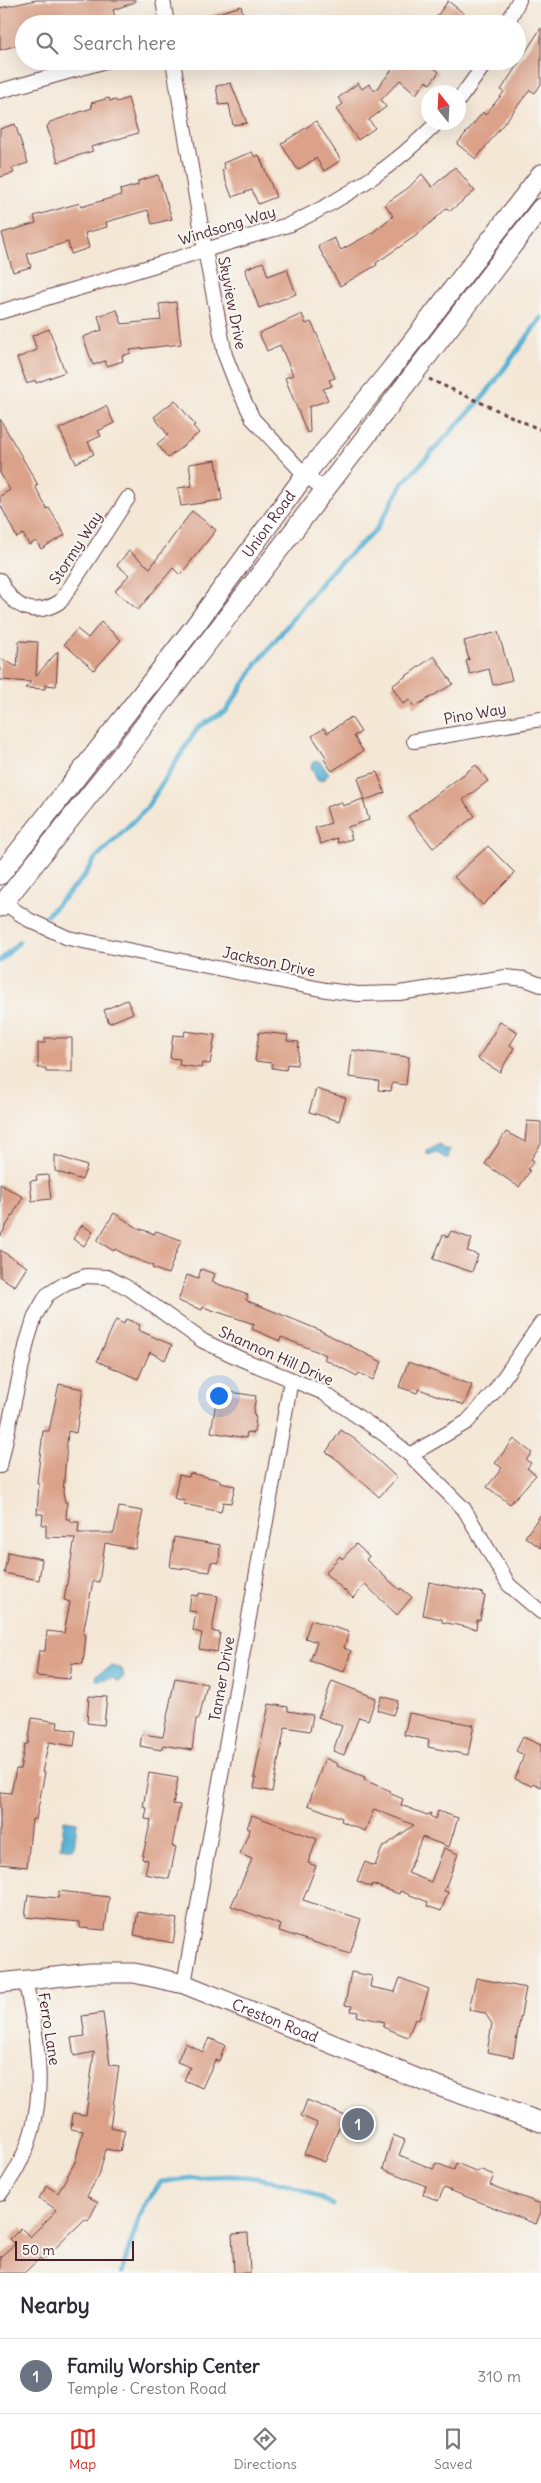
<!DOCTYPE html>
<html lang="en">
<head>
<meta charset="utf-8">
<style>
	body { margin:0; font-family:Delius,sans-serif; background:#f7f7f7; color:#2b2b33 }
	.compass { position:absolute; left:421px; top:85px; width:45px; height:45px; border-radius:50%; background:#fff; box-shadow:0 5px 20px #0002; rotate:342deg }
	.scale { position:absolute; left:15px; bottom:12px; width:119px; box-sizing:border-box; padding-left:5px; border:2px solid #4a1f2b; border-top:0; font-size:14px; line-height:18px; white-space:nowrap; color:#4a1f2b; -webkit-text-stroke:4px #f6f6f2; paint-order:stroke }
	.you { position:absolute; left:218px; top:1395px; width:18px; height:18px; margin:-12px; border:4px solid #fff; border-radius:50%; background:#1a73e8; box-shadow:0 0 0 8px #1a73e833 }
	.badge { display:grid; place-items:center; width:32px; height:32px; border-radius:50%; background:#d93025; color:#fff; font-size:16px; font-weight:700 }
	.pin { position:absolute; translate:-50% -50%; border:2px solid #fff; box-shadow:0 1px 5px #0006 }
	.list { margin:0; padding:0; list-style:none }
	h2 { display:flex; justify-content:space-between; align-items:center; height:65px; margin:0; padding:0 20px; font-size:21px }
	h2 small { font-size:16px; font-weight:400; color:#7c7c81 }
	.list li { display:grid; grid-template-columns:32px 1fr auto; gap:15px; align-items:center; box-sizing:border-box; height:75px; padding:0 20px; border-top:1px solid #e1e1e2 }
	.list b { display:block; font-size:19px; white-space:nowrap }
	.list p { margin:0; font-size:16px; white-space:nowrap; color:#7c7c81 }
	.list em { font-size:16px; font-style:normal; color:#7c7c81 }
	.icon { flex:none; width:28px; height:28px; fill:none; stroke:currentColor; stroke-width:2; stroke-linecap:round; stroke-linejoin:round }
	.map { position:relative; flex:none; width:541px; height:2273px; overflow:hidden }
	.search { position:absolute; background:#fff; box-shadow:0 5px 20px #0002; left:15px; right:15px; top:15px; height:55px; display:flex; align-items:center; gap:12px; box-sizing:border-box; padding:0 18px; border-radius:28px; color:#7c7c81; font-size:19px }
	.sheet { height:140px; background:#fff }
	nav { display:flex; justify-content:space-around; align-items:center; box-sizing:border-box; height:70px; border-top:1px solid #e1e1e2; background:#fff; font-size:14px; color:#7c7c81 }
	nav a { display:grid; justify-items:center; gap:2px }
	nav .on { color:#d93025 }
	.map>svg:first-child { display:block }
</style>
</head>
<body>
<div class="map">
<svg width="541" height="2273" viewBox="0 0 541 2273">
	<rect width="100%" height="100%" fill="#f6f6f2"/>
	<filter id="ink" filterUnits="userSpaceOnUse"><feTurbulence type="fractalNoise" baseFrequency=".02" numOctaves="2"/><feDisplacementMap in="SourceGraphic" scale="10" xChannelSelector="R" yChannelSelector="G"/><feConvolveMatrix kernelMatrix="1 2 1 2 8 2 1 2 1" color-interpolation-filters="sRGB"/></filter>
	<filter id="wash" filterUnits="userSpaceOnUse"><feTurbulence type="fractalNoise" baseFrequency=".0096" numOctaves="4" result="noise"/><feDisplacementMap in="SourceGraphic" scale="20" xChannelSelector="R" yChannelSelector="G"/><feGaussianBlur stdDeviation="1.12" result="paint"/><feColorMatrix in="noise" values="0 0 0 0 0 0 0 0 0 0 0 0 0 0 0 0 0 1.4 0 .05"/><feComposite in="paint" operator="in"/></filter>
	<g filter="url(#wash)">
		<rect width="100%" height="100%" fill="#f4e7d6"/>
		<g fill="#55b0d3" stroke="#50687f">
			<polygon points="319,761 329,773 324,780 317,780 311,767 313,762"/>
			<polygon points="440,1144 443,1148 450,1150 448,1158 445,1158 437,1153 429,1156 427,1155 427,1151"/>
			<path d="M112,1666L122,1669L124,1676L119,1682C112,1675 105,1681 96,1680L97,1674Z"/>
			<polygon points="64,1820 77,1822 74,1849 61,1847"/>
		</g>
		<g fill="none" stroke-linecap="round" stroke-linejoin="round">
			<g stroke="#55b0d3" stroke-width="5">
				<polyline points="47,915 83,878 94,860 146,809 198,727 226,711 256,665 329,573 376,530 403,483 485,395 541,318"/>
				<polyline points="0,961 19,942"/>
				<path d="M121,2273L143,2207L161,2182C222,2172 277,2171 332,2205"/>
			</g>
		</g>
		<g id="blocks">
			<g fill="#dba289">
				<polygon points="36,0 135,0 135,2 113,10 116,20 106,24 24,24 24,43 0,50 0,8"/>
				<polygon points="448,1 477,24 431,24"/>
				<polygon points="241,6 246,24 192,24 192,21"/>
				<polygon points="541,28 541,84 535,93 530,90 476,159 457,144 483,112 485,115 504,92 501,90"/>
				<polygon points="399,61 426,61 439,72 430,84 426,81 416,94 400,80 381,100 386,107 369,120 375,128 358,140 336,109 343,104 338,98 358,83 362,89 369,84 375,91"/>
				<polygon points="231,83 232,86 247,123 233,125 229,104 219,105 216,86"/>
				<polygon points="109,98 110,101 116,100 117,102 128,98 138,133 91,147 93,151 58,162 47,127 50,122 92,108 91,103"/>
				<polygon points="316,121 341,160 324,171 316,158 298,170 281,144"/>
				<polygon points="15,124 28,163 12,168 14,173 0,177 0,129"/>
				<polygon points="252,152 255,157 259,155 276,197 258,204 252,190 232,197 222,170 225,169 223,163"/>
				<polygon points="455,167 475,191 450,211 447,208 417,235 376,263 377,265 340,286 318,246 334,238 341,250 372,233 393,216 385,204 408,188 422,174 432,187"/>
				<polygon points="158,175 172,219 152,224 148,210 106,222 107,227 85,233 89,248 71,254 68,242 27,254 31,267 13,272 2,233 36,223 34,216 80,203 81,207 121,195 120,190 138,185 138,181"/>
				<polygon points="263,262 268,276 287,269 296,294 259,308 245,269"/>
				<polygon points="176,302 181,344 130,350 131,353 122,356 123,361 107,366 105,361 93,365 83,337 102,330 98,316 117,310 122,324 161,320 159,304"/>
				<polygon points="302,314 306,324 311,322 316,332 335,378 329,380 332,386 323,389 328,400 309,407 310,432 307,433 285,378 293,375 280,345 267,351 259,333"/>
				<polygon points="49,329 65,372 36,383 35,380 27,384 17,358 37,350 32,336"/>
				<polygon points="175,400 195,425 193,426 199,433 168,458 157,444 168,435 154,417"/>
				<polygon points="106,406 114,423 98,431 101,436 88,442 94,454 76,463 59,429"/>
				<polygon points="0,419 38,485 35,486 47,509 49,508 65,535 41,549 36,541 29,545 23,534 17,538 0,504 0,496 10,490 0,473"/>
				<polygon points="216,460 222,500 181,506 178,488 192,486 189,464"/>
				<polygon points="192,511 216,530 180,575 173,568 138,610 115,591 129,575 117,565 129,551 150,568"/>
				<polygon points="101,622 121,640 94,670 64,644 77,629 88,638"/>
				<polygon points="498,632 512,680 493,685 489,669 470,674 466,661 469,660 464,641"/>
				<polygon points="19,641 38,642 36,676 58,651 56,686 45,685 45,689 25,688 31,682 0,680 0,658 17,667"/>
				<polygon points="434,656 453,684 414,707 410,700 403,704 392,686"/>
				<polygon points="351,717 361,732 354,736 363,751 332,771 324,759 326,757 312,736 324,728 327,733"/>
				<polygon points="476,765 488,781 463,800 475,816 433,848 408,816"/>
				<polygon points="377,772 385,793 365,800 358,778"/>
				<polygon points="363,799 369,820 348,827 352,839 338,843 337,838 321,844 315,828 331,823 326,807 341,802 343,806"/>
				<polygon points="488,846 515,873 483,905 454,877"/>
				<polygon points="127,1000 133,1013 109,1023 104,1010"/>
				<polygon points="500,1022 518,1032 510,1045 514,1048 500,1072 478,1059"/>
				<polygon points="185,1031 215,1035 210,1064 202,1063 201,1068 179,1065 180,1059 170,1058 173,1035 184,1036"/>
				<polygon points="259,1032 288,1035 287,1041 299,1042 297,1065 287,1064 286,1070 272,1068 272,1063 255,1061"/>
				<polygon points="45,1038 72,1038 72,1072 46,1072 46,1068 38,1068 38,1043 45,1043"/>
				<polygon points="352,1050 409,1057 406,1085 392,1083 391,1091 378,1090 379,1081 349,1077"/>
				<polygon points="316,1089 346,1098 339,1121 309,1112"/>
				<polygon points="527,1121 541,1122 541,1144 531,1159 534,1161 528,1169 530,1171 519,1187 485,1164 506,1132 525,1142"/>
				<polygon points="55,1155 87,1166 82,1180 55,1171"/>
				<polygon points="48,1175 51,1199 32,1201 30,1181 37,1180 36,1176"/>
				<polygon points="0,1184 23,1197 0,1237"/>
				<polygon points="114,1213 138,1228 154,1234 156,1231 181,1240 168,1274 152,1268 153,1266 128,1256 115,1249 114,1251 97,1241"/>
				<polygon points="82,1225 93,1232 84,1246 73,1239"/>
				<polygon points="451,1231 472,1239 467,1251 478,1255 472,1272 433,1259 443,1235 448,1237"/>
				<polygon points="0,1250 27,1267 15,1286 0,1277"/>
				<polygon points="201,1269 215,1274 212,1282 248,1295 246,1300 319,1330 382,1362 373,1380 359,1373 357,1376 324,1359 326,1355 281,1337 280,1341 252,1329 254,1324 203,1307 202,1310 178,1301 187,1275 198,1279"/>
				<polygon points="126,1319 140,1325 138,1330 172,1345 165,1360 150,1352 138,1379 97,1361 116,1320 124,1324"/>
				<polygon points="408,1362 472,1385 464,1405 419,1389 417,1393 399,1387"/>
				<polygon points="59,1384 83,1389 76,1433 68,1431 63,1493 65,1502 67,1502 66,1519 70,1519 71,1522 79,1522 78,1533 114,1533 119,1507 143,1511 135,1549 105,1543 99,1582 93,1581 83,1634 86,1635 83,1664 72,1663 70,1679 36,1676 39,1651 45,1651 47,1631 64,1633 70,1602 64,1600 75,1538 46,1537 46,1525 42,1525 43,1514 37,1514 39,1484 37,1483 43,1431 49,1431"/>
				<polygon points="218,1390 256,1396 253,1413 256,1418 254,1433 247,1432 246,1438 211,1432"/>
				<polygon points="341,1430 356,1440 397,1478 379,1497 339,1461 326,1452"/>
				<polygon points="514,1439 532,1453 526,1460 531,1463 527,1468 536,1475 510,1504 487,1487 502,1468 495,1463"/>
				<polygon points="190,1473 220,1480 220,1483 235,1486 231,1503 223,1502 221,1512 184,1504 185,1501 174,1498 179,1475 189,1477"/>
				<polygon points="541,1514 541,1548 525,1537"/>
				<polygon points="174,1537 220,1545 219,1563 211,1562 210,1572 170,1567"/>
				<polygon points="356,1544 369,1556 366,1560 400,1590 401,1588 412,1597 397,1615 365,1584 353,1598 325,1573 340,1556 342,1559"/>
				<polygon points="8,1552 42,1559 39,1580 4,1573"/>
				<polygon points="429,1582 483,1593 482,1595 485,1596 480,1620 477,1620 476,1629 442,1622 442,1619 423,1615"/>
				<polygon points="199,1593 218,1596 212,1631 220,1633 217,1652 199,1649 202,1633 193,1631 196,1612 189,1611 191,1595 199,1596"/>
				<polygon points="311,1620 349,1632 344,1648 351,1651 344,1672 310,1661 317,1642 305,1638"/>
				<polygon points="175,1678 207,1684 199,1719 196,1719 192,1750 163,1745 161,1750 140,1746 142,1734 163,1737"/>
				<polygon points="332,1681 376,1698 368,1720 359,1717 344,1755 333,1751 342,1726 318,1717"/>
				<polygon points="89,1696 107,1697 104,1725 87,1723"/>
				<polygon points="382,1696 398,1701 393,1715 377,1710"/>
				<polygon points="269,1704 288,1707 288,1711 313,1715 310,1731 285,1727 272,1792 254,1788 256,1778 254,1778"/>
				<polygon points="409,1713 474,1725 468,1755 428,1747 429,1740 404,1735"/>
				<polygon points="32,1718 58,1722 57,1728 76,1731 74,1746 49,1742 42,1772 45,1772 36,1819 32,1819 27,1867 0,1864 0,1792 11,1793 16,1769 20,1769 25,1744 28,1744"/>
				<polygon points="523,1737 541,1745 541,1787 533,1783 532,1786 515,1779 524,1755 516,1751"/>
				<polygon points="325,1758 338,1764 337,1766 365,1777 364,1780 391,1791 389,1793 403,1799 401,1805 427,1815 431,1813 430,1816 435,1819 438,1811 458,1818 449,1847 422,1837 408,1873 431,1882 444,1848 458,1854 444,1891 448,1892 441,1911 427,1906 428,1902 400,1891 399,1894 372,1884 371,1887 357,1881 365,1862 375,1866 382,1848 414,1825 374,1809 365,1831 341,1821 342,1818 308,1805"/>
				<polygon points="149,1773 178,1778 173,1804 180,1805 172,1846 176,1847 169,1879 145,1874 148,1860 142,1859 151,1820 145,1819 147,1808 143,1807"/>
				<polygon points="252,1815 317,1839 308,1863 316,1866 303,1900 361,1919 350,1954 279,1931 281,1925 231,1906 252,1859 240,1854 250,1829 247,1828"/>
				<polygon points="59,1891 109,1897 105,1930 80,1928 80,1922 25,1917 28,1895 58,1898"/>
				<polygon points="138,1912 177,1919 173,1943 134,1935"/>
				<polygon points="351,1972 372,1976 370,1987 395,1992 400,1978 429,1989 419,2020 415,2019 408,2037 383,2027 385,2022 357,2016 358,2012 351,2011 352,2006 345,2005"/>
				<polygon points="476,1978 526,1988 513,2057 487,2052 492,2024 485,2013 469,2010"/>
				<polygon points="103,2013 110,2065 119,2066 110,2127 125,2130 120,2152 106,2149 99,2175 87,2196 98,2202 88,2221 85,2219 42,2261 40,2258 24,2273 0,2273 0,2257 15,2244 10,2239 21,2228 30,2237 57,2210 39,2198 47,2186 58,2193 75,2162 83,2131 71,2129 73,2113 86,2115 94,2052 74,2056 71,2038 85,2036 82,2016"/>
				<polygon points="209,2038 225,2045 219,2061 215,2060 202,2088 184,2080 190,2067 177,2062 185,2043 203,2052"/>
				<polygon points="307,2100 344,2115 325,2162 304,2154 317,2123 301,2116"/>
				<polygon points="393,2135 405,2140 399,2155 433,2169 436,2163 454,2170 456,2163 478,2172 479,2169 494,2175 490,2185 541,2204 541,2212 536,2224 444,2188 438,2201 423,2194 426,2186 383,2169"/>
				<polygon points="248,2233 250,2273 234,2273 232,2234"/>
			</g>
		</g>
	</g>
	<g filter="url(#ink)">
		<use href="#blocks" fill-opacity="0" stroke="#643d45" stroke-width="1"/>
		<g fill="none" stroke-linecap="round" stroke-linejoin="round">
			<defs>
				<g id="street">
					<polyline points="163,0 167,24"/>
					<polyline points="507,24 519,0"/>
					<polyline points="173,61 205,250 225,355 237,386 253,419 305,475 324,489"/>
					<polyline points="0,91 106,61"/>
					<polyline points="458,101 487,61"/>
					<path d="M0,312L291,224C348,197 393,167 438,122"/>
					<path d="M0,580C13,609 35,618 61,601L128,498"/>
					<polyline points="414,741 541,719"/>
					<polyline points="0,900 29,920 68,938 326,990 358,994 399,993 506,977 525,979 541,985"/>
					<polyline points="410,1455 467,1422 494,1392 541,1323"/>
					<polyline points="0,1466 27,1342 35,1316 47,1295 66,1283 86,1276 107,1277 130,1289 203,1341 241,1359 322,1392 385,1435 410,1455 464,1509 509,1585 541,1612"/>
					<polyline points="184,1984 291,1380"/>
					<path d="M0,2194C52,2128 42,2057 25,1980"/>
				</g>
				<g id="secondary">
					<path id="s1" d="M0,875L194,627L305,475L392,368L541,174"/>
					<polyline points="0,907 123,753 541,208"/>
					<path id="s2" d="M0,1983L91,1973H134L184,1984L421,2080L541,2122"/>
				</g>
			</defs>
			<use href="#street" stroke="#643d45" stroke-width="16"/>
			<use href="#secondary" stroke="#643d45" stroke-width="21"/>
			<polyline stroke="#643d45" stroke-width="3" stroke-dasharray="4 4" stroke-linecap="butt" points="429,379 541,430"/>
			<use href="#street" stroke="#fff" stroke-width="14"/>
			<use href="#secondary" stroke="#fff" stroke-width="19"/>
		</g>
	</g>
	<g text-anchor="middle" stroke-width="4" stroke-linejoin="round" paint-order="stroke">
		<g font-size="15" fill="#4a1f2b" stroke="#f6f6f2">
			<text transform="translate(227 226) rotate(-17)" y="5">Windsong Way</text>
			<text transform="translate(232 303) rotate(79)" y="5">Skyview Drive</text>
			<text dy="5" stroke="none"><textPath href="#s1" startOffset="442">Union Road</textPath></text>
			<text transform="translate(76 548) rotate(-57)" y="5">Stormy Way</text>
			<text transform="translate(475 714) rotate(-10)" y="5">Pino Way</text>
			<text transform="translate(269 962) rotate(12)" y="5">Jackson Drive</text>
			<text transform="translate(276 1356) rotate(24)" y="5">Shannon Hill Drive</text>
			<text transform="translate(222 1679) rotate(-80)" y="5">Tanner Drive</text>
			<text dy="5" stroke="none"><textPath href="#s2" startOffset="284">Creston Road</textPath></text>
			<text transform="translate(49 2029) rotate(81)" y="5">Ferro Lane</text>
		</g>
	</g>
</svg>
<svg class="compass" viewBox="-18 -18 36 36"><path d="M0-13l5 13h-10z" fill="#e53935"/><path d="M0 13l5-13h-10z" fill="#7c7c81"/></svg>
<div class="scale">50 m</div>
<div class="you"></div>
<div class="pin badge" style="left:358px;top:2124px;background:#6b7280">1</div>
<div class="search"><svg class="icon" aria-label="search" viewBox="0 0 24 24"><circle cx="10" cy="10" r="6"/><path d="M15 15l6 6"/></svg>Search here</div>
</div>
<section class="sheet">
<h2>Nearby<small></small></h2>
<ul class="list">
<li><span class="badge" style="background:#6b7280">1</span><div><b>Family Worship Center</b><p>Temple · Creston Road</p></div><em>310 m</em></li>
</ul>
</section>
<nav>
<a class="on"><svg class="icon" aria-label="map" viewBox="0 0 24 24"><path d="M3 6l6-2 6 2 6-2v14l-6 2-6-2-6 2zM9 4v14M15 6v14"/></svg>Map</a>
<a><svg class="icon" aria-label="directions" viewBox="0 0 24 24"><path d="M12 3l9 9-9 9-9-9zM9 14v-3h6M13 9l2 2-2 2"/></svg>Directions</a>
<a><svg class="icon" aria-label="saved" viewBox="0 0 24 24"><path d="M7 4h10v16l-5-4-5 4z"/></svg>Saved</a>
</nav>
</body>
</html>
